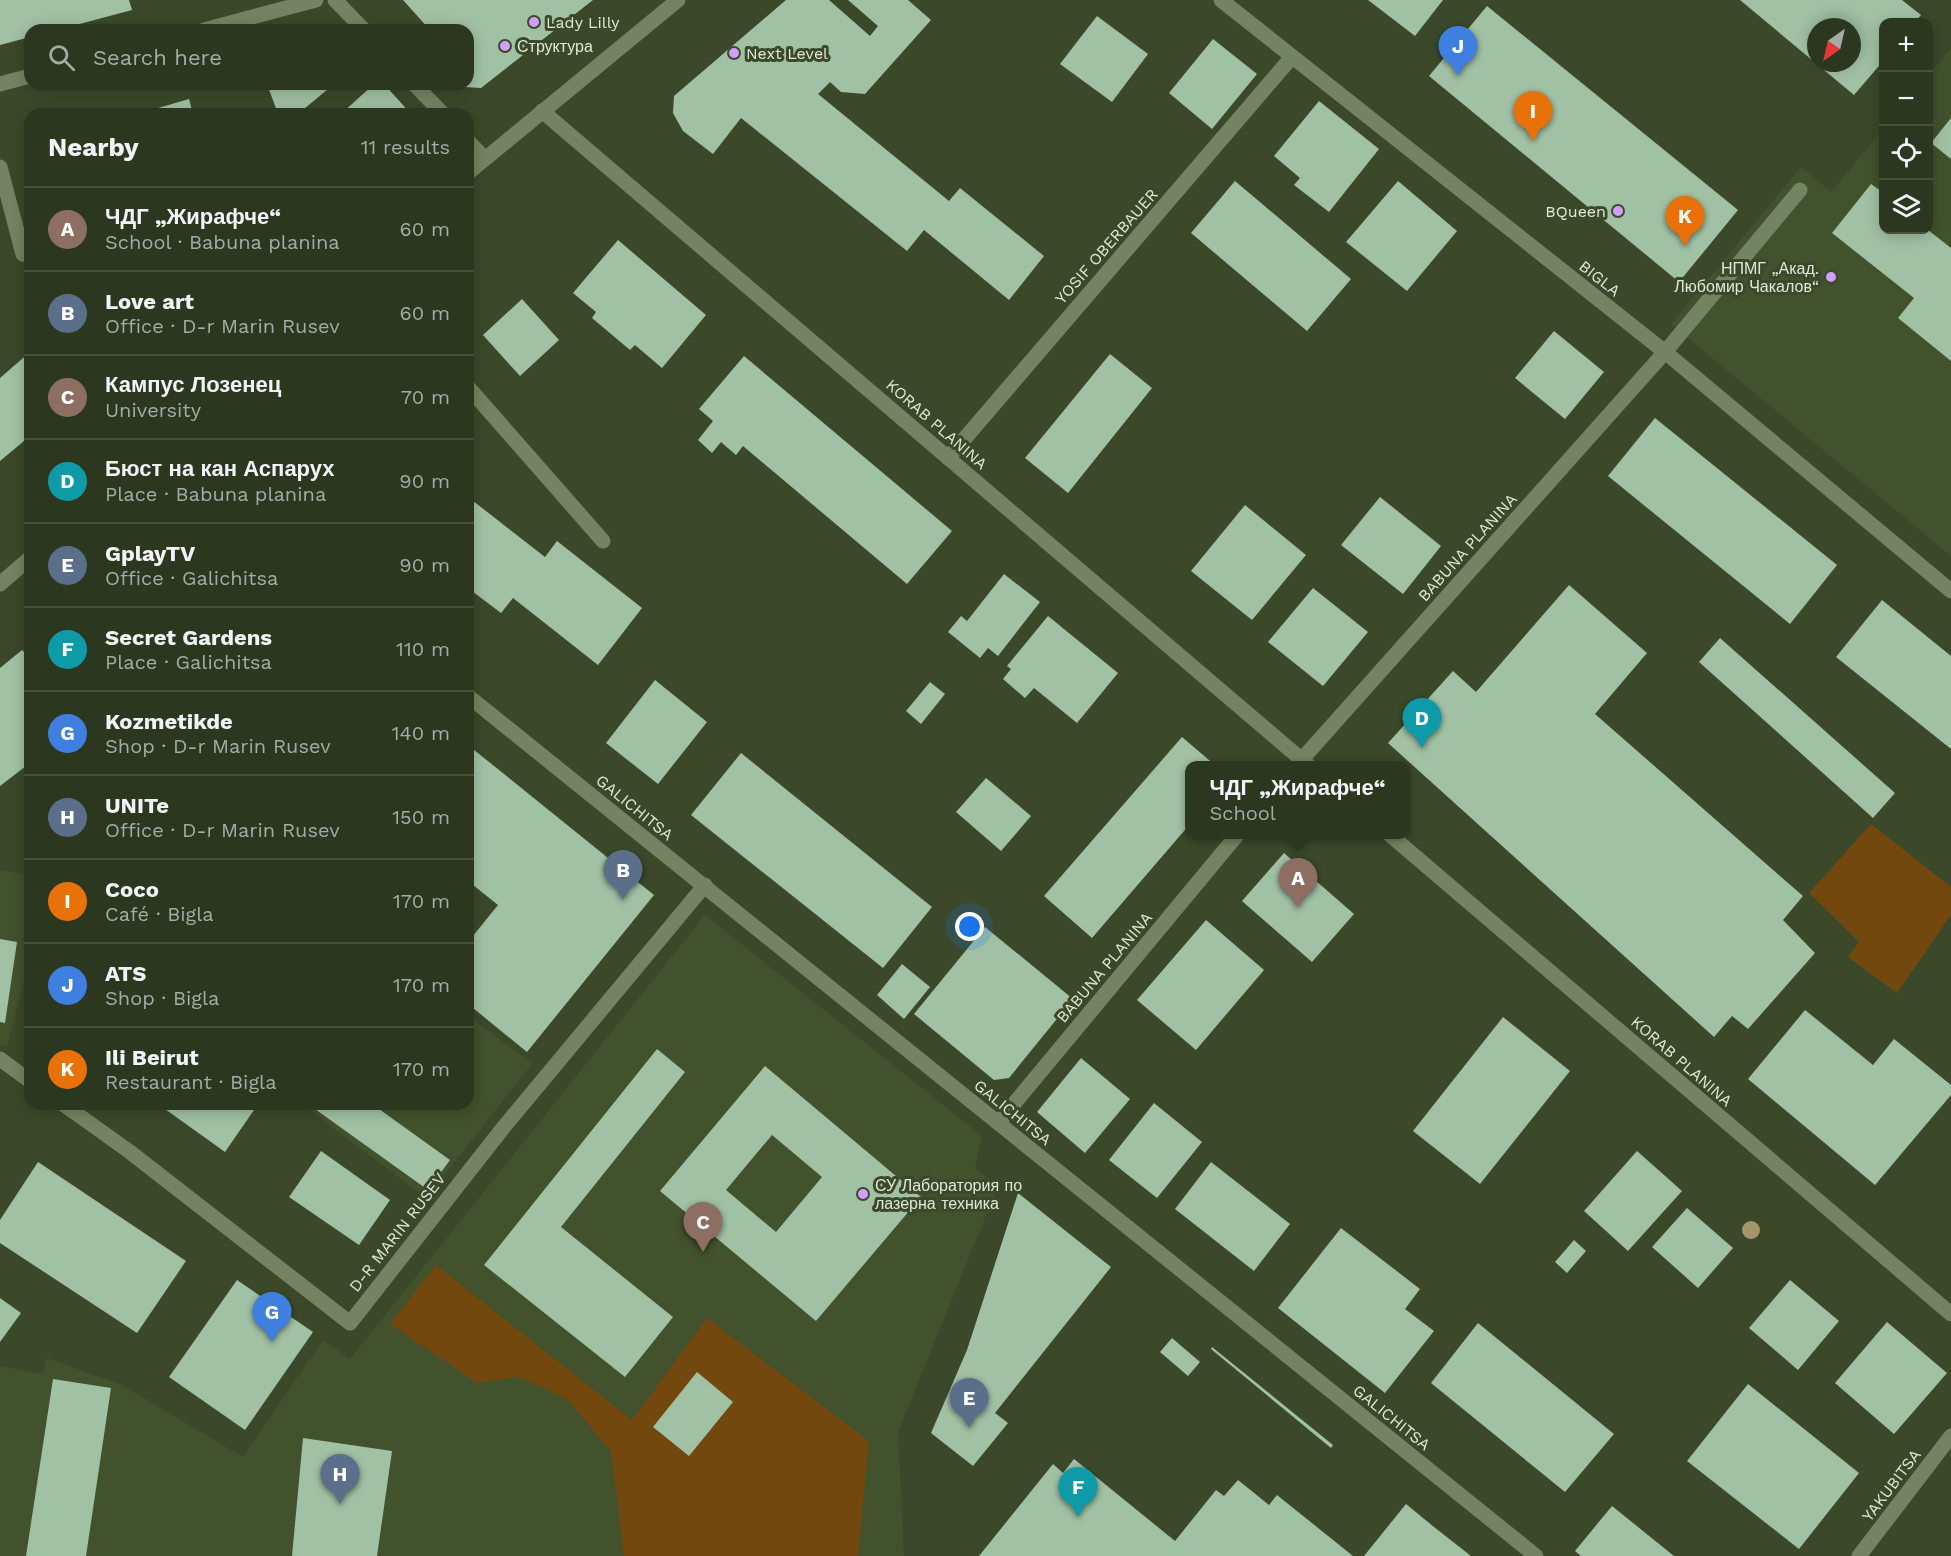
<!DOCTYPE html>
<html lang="en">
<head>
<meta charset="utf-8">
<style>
	body { margin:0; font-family:"Work Sans",sans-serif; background:#38422d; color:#f1f3f6 }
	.controls { position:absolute; right:18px; top:18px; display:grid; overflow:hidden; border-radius:12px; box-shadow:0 3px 15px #0003 }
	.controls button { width:54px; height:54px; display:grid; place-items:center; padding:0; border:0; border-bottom:2px solid #48513e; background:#2c3720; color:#f1f3f6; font:30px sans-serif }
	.compass { position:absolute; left:1807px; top:18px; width:54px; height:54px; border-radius:50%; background:#2c3720; box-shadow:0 3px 15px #0003; rotate:214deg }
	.you { position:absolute; left:970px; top:927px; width:21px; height:21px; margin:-15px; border:4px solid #fff; border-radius:50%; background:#1a73e8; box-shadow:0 0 0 9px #1a73e833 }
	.badge { display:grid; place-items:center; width:39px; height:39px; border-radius:50%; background:#e69b98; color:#fff; font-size:20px; font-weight:700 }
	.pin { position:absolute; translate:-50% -50px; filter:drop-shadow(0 2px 3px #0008) }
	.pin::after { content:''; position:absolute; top:32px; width:21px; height:18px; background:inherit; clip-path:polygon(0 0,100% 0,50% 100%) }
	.popup { position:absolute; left:1185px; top:761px; width:225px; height:78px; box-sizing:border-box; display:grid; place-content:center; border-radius:12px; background:#2c3720; filter:drop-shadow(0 2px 4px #0005); font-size:20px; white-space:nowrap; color:#a6aca5 }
	.popup b { font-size:22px; color:#f1f3f6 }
	.popup::after { content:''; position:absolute; left:50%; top:100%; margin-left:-12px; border:12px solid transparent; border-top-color:#2c3720 }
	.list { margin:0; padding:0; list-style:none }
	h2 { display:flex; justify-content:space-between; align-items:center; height:78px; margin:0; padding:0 24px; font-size:26px }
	h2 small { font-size:20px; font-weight:400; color:#a6aca5 }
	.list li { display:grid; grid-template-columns:39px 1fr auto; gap:18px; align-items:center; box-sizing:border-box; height:84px; padding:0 24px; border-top:2px solid #48513e }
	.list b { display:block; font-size:22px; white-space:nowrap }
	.list p { margin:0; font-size:20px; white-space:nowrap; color:#a6aca5 }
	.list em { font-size:20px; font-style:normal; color:#a6aca5 }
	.icon { flex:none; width:33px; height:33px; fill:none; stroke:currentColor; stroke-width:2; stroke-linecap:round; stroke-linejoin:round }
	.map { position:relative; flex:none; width:1951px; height:1556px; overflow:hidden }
	.search { position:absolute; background:#2c3720; box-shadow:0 3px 15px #0003; left:24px; top:24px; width:450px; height:66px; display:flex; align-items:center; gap:15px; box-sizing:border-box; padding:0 21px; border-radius:18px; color:#a6aca5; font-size:22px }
	.panel { position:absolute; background:#2c3720; box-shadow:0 3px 15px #0003; left:24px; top:108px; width:450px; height:1002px; border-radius:18px }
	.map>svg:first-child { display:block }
</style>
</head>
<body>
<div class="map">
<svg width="1951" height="1556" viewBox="0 0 1951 1556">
	<rect width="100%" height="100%" fill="#3b492a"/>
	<g fill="#41522c">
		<polygon points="1951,48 1951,556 1671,324 1801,167 1831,192 1883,129 1884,230 1928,230 1929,75"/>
		<polygon points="0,870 29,875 30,872 30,958 7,1046 0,1045"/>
		<polygon points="705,915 982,1136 975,1168 998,1186 898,1432 904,1556 0,1556 0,1366 43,1374 46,1358 120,1384 243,1457 323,1340 350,1359"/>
		<polygon points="468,1015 532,1064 426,1198 302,1104 468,1104"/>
	</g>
	<g fill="#73480e">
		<polygon points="1871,824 1951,887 1951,915 1897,993 1848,957 1859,942 1809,893"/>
		<polygon points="436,1265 632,1420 707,1318 869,1441 858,1556 624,1556 611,1451 567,1399 519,1377 477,1383 390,1324"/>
	</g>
	<g fill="#a1c1a5" fill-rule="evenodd">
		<polygon points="0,0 129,0 132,10 57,30 30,30 30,37 0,45"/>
		<polygon points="403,0 593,0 481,88 464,87 461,84 468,84 468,30 430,30"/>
		<polygon points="786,0 829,0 870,36 878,26 848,0 908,0 931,20 865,94 841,92 830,82 818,94 949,201 960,188 1044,256 1009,300 924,230 907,251 741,118 713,154 683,131 673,113 674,96"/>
		<polygon points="1368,0 1443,0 1415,36"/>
		<path d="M1740,0H1902L1921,15L1915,22H1884V60L1854,95ZM1816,27H1852V63H1816Z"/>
		<polygon points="1487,6 1738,210 1679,282 1429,76"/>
		<polygon points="1097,16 1148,54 1112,102 1060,64"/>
		<polygon points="1213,39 1257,74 1212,129 1169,93"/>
		<polygon points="267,84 334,84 298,114 278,114"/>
		<polygon points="374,84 384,84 411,114 341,114"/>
		<polygon points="189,99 193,114 141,114 141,113"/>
		<polygon points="1319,101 1379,149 1329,212 1294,185 1300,178 1274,156"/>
		<polygon points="1951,118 1951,159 1931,143"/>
		<polygon points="30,136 30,151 25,137"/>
		<polygon points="1235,181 1351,279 1307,331 1191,233"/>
		<polygon points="1398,181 1457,231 1407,291 1346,242"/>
		<polygon points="1871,184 1884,193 1884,230 1928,230 1951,248 1951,361 1898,318 1914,298 1832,233"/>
		<polygon points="618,240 706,315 662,368 635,345 630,350 592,318 596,312 573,293"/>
		<polygon points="522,299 559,340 520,376 483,335"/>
		<polygon points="1554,331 1604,372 1565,419 1515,378"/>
		<polygon points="30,352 30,436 0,461 0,378"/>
		<polygon points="1110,354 1152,388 1068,493 1025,458"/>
		<polygon points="744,356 952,531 907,584 743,446 736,455 721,442 712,453 698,440 713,421 699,409"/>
		<polygon points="1655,418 1837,565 1790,624 1608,476"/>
		<polygon points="468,497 545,557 557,541 642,608 598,665 513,598 501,613 468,588"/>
		<polygon points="1380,497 1441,546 1403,594 1341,545"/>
		<polygon points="1245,505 1306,555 1252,620 1191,571"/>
		<polygon points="1004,574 1040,602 998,656 988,648 980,658 948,632 961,616 967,621"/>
		<polygon points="1569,585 1647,653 1595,714 1803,896 1783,920 1815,953 1748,1029 1732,1016 1714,1037 1388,743 1453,671 1476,692"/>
		<polygon points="1313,588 1368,632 1323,686 1268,642"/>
		<polygon points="1882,600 1951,656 1951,749 1836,657"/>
		<polygon points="1048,616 1118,673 1077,723 1034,688 1025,698 1003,679 1011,669 1007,666"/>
		<polygon points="1720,638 1895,793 1873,818 1699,662"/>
		<polygon points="22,650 30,657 30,763 0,786 0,668"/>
		<polygon points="655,680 707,722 658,784 606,743"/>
		<polygon points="930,682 945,694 921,724 906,711"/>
		<polygon points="1182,737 1216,766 1190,766 1190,824 1092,938 1044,896"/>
		<polygon points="468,745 654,895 527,1052 468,1004 468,942 498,905 468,881"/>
		<polygon points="741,753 932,907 883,968 691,815"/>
		<polygon points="986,778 1031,816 1001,851 956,812"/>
		<polygon points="1284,853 1354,914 1312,962 1242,901"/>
		<polygon points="1206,920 1264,970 1196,1050 1137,1000"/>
		<polygon points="985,927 1073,999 1009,1078 994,1080 914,1014"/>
		<polygon points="0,939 17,942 5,1023 0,1022"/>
		<polygon points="902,964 930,987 904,1019 877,995"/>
		<polygon points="1805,1010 1873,1065 1894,1039 1951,1085 1951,1095 1875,1185 1748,1079"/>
		<polygon points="1503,1017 1570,1071 1480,1184 1413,1131"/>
		<polygon points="657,1049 685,1072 561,1227 673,1317 625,1377 484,1265"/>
		<polygon points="1081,1058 1130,1099 1085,1153 1037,1112"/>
		<path d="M765,1066L921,1197L816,1321L660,1191ZM772,1135L822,1177L776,1232L726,1190Z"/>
		<polygon points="1154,1103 1202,1142 1157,1198 1109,1160"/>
		<polygon points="158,1104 258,1104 225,1152"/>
		<polygon points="308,1104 372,1104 450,1160 428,1190"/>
		<polygon points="321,1151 390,1200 359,1245 289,1197"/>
		<polygon points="1637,1151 1682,1191 1628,1251 1584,1211"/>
		<polygon points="38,1162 186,1261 137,1333 0,1243 0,1220"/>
		<polygon points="1211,1162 1290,1224 1254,1271 1175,1209"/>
		<polygon points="1018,1193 1111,1267 995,1413 1008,1423 973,1466 931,1433 967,1350"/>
		<polygon points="1687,1208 1733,1248 1698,1288 1652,1247"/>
		<polygon points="1341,1228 1420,1289 1405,1309 1434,1331 1385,1393 1278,1308"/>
		<polygon points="1574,1240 1586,1251 1567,1273 1555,1262"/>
		<polygon points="237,1280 313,1332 245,1430 169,1377"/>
		<polygon points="1790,1280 1839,1321 1798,1370 1749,1328"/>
		<polygon points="0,1298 21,1313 0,1342"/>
		<polygon points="1887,1322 1947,1373 1894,1434 1835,1383"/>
		<polygon points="1478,1323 1614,1434 1565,1492 1431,1383"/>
		<polygon points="1172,1338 1200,1362 1188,1376 1160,1352"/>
		<polygon points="1212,1347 1333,1445 1331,1448 1211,1349"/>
		<polygon points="697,1372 733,1402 689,1456 653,1427"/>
		<polygon points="53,1379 111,1388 86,1556 26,1556"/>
		<polygon points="1748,1384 1859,1473 1799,1549 1687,1461"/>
		<polygon points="303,1438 392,1451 377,1556 292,1556"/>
		<polygon points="1074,1459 1175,1541 1216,1490 1224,1496 1238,1480 1269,1505 1277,1495 1353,1556 979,1556 1053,1464 1063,1473"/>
		<polygon points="1406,1504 1434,1527 1471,1556 1364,1556"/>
		<polygon points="1612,1506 1674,1556 1581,1556 1575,1551"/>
	</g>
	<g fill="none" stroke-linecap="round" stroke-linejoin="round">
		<g stroke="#748463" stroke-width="15">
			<polyline points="0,167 23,254 30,255"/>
			<polyline points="1665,352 1800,190"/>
			<polyline points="468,387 603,541"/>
		</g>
		<g stroke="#748463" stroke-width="15">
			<polyline points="335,0 364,30"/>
			<polyline points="1221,0 1665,352 1951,591"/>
			<polyline points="204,30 316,0"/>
			<polyline points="0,84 30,76"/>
			<polyline points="414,84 443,114"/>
			<polyline points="542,111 1309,766"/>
			<polyline points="468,141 484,158"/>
			<polyline points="468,173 678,0"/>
			<polyline points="948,458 1291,58"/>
			<polyline points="0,584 30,558"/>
			<polyline points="468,696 1536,1556"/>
			<polyline points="1296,766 1665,352"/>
			<polyline points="1389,834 1951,1314"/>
			<polyline points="0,1059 30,1081"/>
			<polyline points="63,1104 130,1152 350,1323 503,1128 705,885"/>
			<polyline points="998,1123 1238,834"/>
			<polyline points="1859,1556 1951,1436"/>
		</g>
	</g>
	<circle fill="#a6946b" cx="1751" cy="1230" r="9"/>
	<g fill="#d29dfd" stroke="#3b492a" stroke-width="2">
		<circle cx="534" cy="22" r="6"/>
		<circle cx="505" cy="46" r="6"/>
		<circle cx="734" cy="53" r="6"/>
		<circle cx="1618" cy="211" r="6"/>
		<circle cx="1831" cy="277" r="6"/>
		<circle cx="863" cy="1194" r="6"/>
	</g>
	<g text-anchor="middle" stroke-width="6" stroke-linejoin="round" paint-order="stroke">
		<g font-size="16" fill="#dfe8d6" stroke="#3b492a" text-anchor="start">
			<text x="546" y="28">Lady Lilly</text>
			<text x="517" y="52">Структура</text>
			<text x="746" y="59">Next Level</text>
			<text x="1606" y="217" text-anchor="end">BQueen</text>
			<text x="1819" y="274" text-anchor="end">НПМГ „Акад.<tspan x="1819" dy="18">Любомир Чакалов“</tspan></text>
			<text x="875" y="1191">СУ Лаборатория по<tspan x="875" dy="18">лазерна техника</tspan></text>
		</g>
		<g font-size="16" fill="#dfe8d6" stroke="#3b492a">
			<text transform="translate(1106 246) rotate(-49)" y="6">YOSIF OBERBAUER</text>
			<text transform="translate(1600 278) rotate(38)" y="6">BIGLA</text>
			<text transform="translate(937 424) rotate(41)" y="6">KORAB PLANINA</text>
			<text transform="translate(1467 547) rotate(-48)" y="6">BABUNA PLANINA</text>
			<text transform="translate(635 807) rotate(39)" y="6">GALICHITSA</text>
			<text transform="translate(1104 967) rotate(-50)" y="6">BABUNA PLANINA</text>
			<text transform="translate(1682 1061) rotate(41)" y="6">KORAB PLANINA</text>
			<text transform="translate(1013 1112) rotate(39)" y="6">GALICHITSA</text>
			<text transform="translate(397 1232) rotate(-52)" y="6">D-R MARIN RUSEV</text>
			<text transform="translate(1392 1417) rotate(39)" y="6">GALICHITSA</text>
			<text transform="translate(1891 1485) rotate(-53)" y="6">YAKUBITSA</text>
		</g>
	</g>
</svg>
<div class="controls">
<button>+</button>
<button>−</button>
<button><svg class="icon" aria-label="locate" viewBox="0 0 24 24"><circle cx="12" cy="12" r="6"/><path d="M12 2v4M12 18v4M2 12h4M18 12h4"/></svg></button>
<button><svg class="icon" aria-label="layers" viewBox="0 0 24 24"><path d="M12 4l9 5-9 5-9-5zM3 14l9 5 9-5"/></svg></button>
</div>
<svg class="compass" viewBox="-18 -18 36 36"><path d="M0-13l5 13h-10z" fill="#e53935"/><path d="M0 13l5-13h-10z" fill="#a6aca5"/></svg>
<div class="you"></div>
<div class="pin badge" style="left:1298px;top:908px;background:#8d6e63">A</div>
<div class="popup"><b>ЧДГ „Жирафче“</b>School</div>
<div class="pin badge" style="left:623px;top:900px;background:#5c6f8a">B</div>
<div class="pin badge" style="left:703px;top:1252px;background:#8d6e63">C</div>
<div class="pin badge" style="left:1422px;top:748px;background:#0f9aa8">D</div>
<div class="pin badge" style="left:969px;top:1428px;background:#5c6f8a">E</div>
<div class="pin badge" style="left:1078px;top:1517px;background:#0f9aa8">F</div>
<div class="pin badge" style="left:272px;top:1342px;background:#3f7fe0">G</div>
<div class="pin badge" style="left:340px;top:1504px;background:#5c6f8a">H</div>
<div class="pin badge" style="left:1533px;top:141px;background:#e8710a">I</div>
<div class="pin badge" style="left:1458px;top:76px;background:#3f7fe0">J</div>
<div class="pin badge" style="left:1685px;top:246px;background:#e8710a">K</div>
<div class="search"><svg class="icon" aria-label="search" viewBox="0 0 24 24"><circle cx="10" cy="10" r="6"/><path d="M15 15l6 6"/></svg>Search here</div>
<section class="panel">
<h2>Nearby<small>11 results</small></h2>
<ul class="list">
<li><span class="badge" style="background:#8d6e63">A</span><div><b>ЧДГ „Жирафче“</b><p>School · Babuna planina</p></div><em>60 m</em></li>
<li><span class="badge" style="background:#5c6f8a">B</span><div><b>Love art</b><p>Office · D-r Marin Rusev</p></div><em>60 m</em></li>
<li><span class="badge" style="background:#8d6e63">C</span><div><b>Кампус Лозенец</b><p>University</p></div><em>70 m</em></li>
<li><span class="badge" style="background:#0f9aa8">D</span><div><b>Бюст на кан Аспарух</b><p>Place · Babuna planina</p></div><em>90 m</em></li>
<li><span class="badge" style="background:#5c6f8a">E</span><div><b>GplayTV</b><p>Office · Galichitsa</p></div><em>90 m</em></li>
<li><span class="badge" style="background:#0f9aa8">F</span><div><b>Secret Gardens</b><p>Place · Galichitsa</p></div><em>110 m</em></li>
<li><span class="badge" style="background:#3f7fe0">G</span><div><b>Kozmetikde</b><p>Shop · D-r Marin Rusev</p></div><em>140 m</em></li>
<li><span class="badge" style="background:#5c6f8a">H</span><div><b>UNITe</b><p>Office · D-r Marin Rusev</p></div><em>150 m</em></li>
<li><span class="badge" style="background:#e8710a">I</span><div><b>Coco</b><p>Café · Bigla</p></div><em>170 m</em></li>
<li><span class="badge" style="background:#3f7fe0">J</span><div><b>ATS</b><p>Shop · Bigla</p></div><em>170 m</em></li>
<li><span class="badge" style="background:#e8710a">K</span><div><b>Ili Beirut</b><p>Restaurant · Bigla</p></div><em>170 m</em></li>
</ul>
</section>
</div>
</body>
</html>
